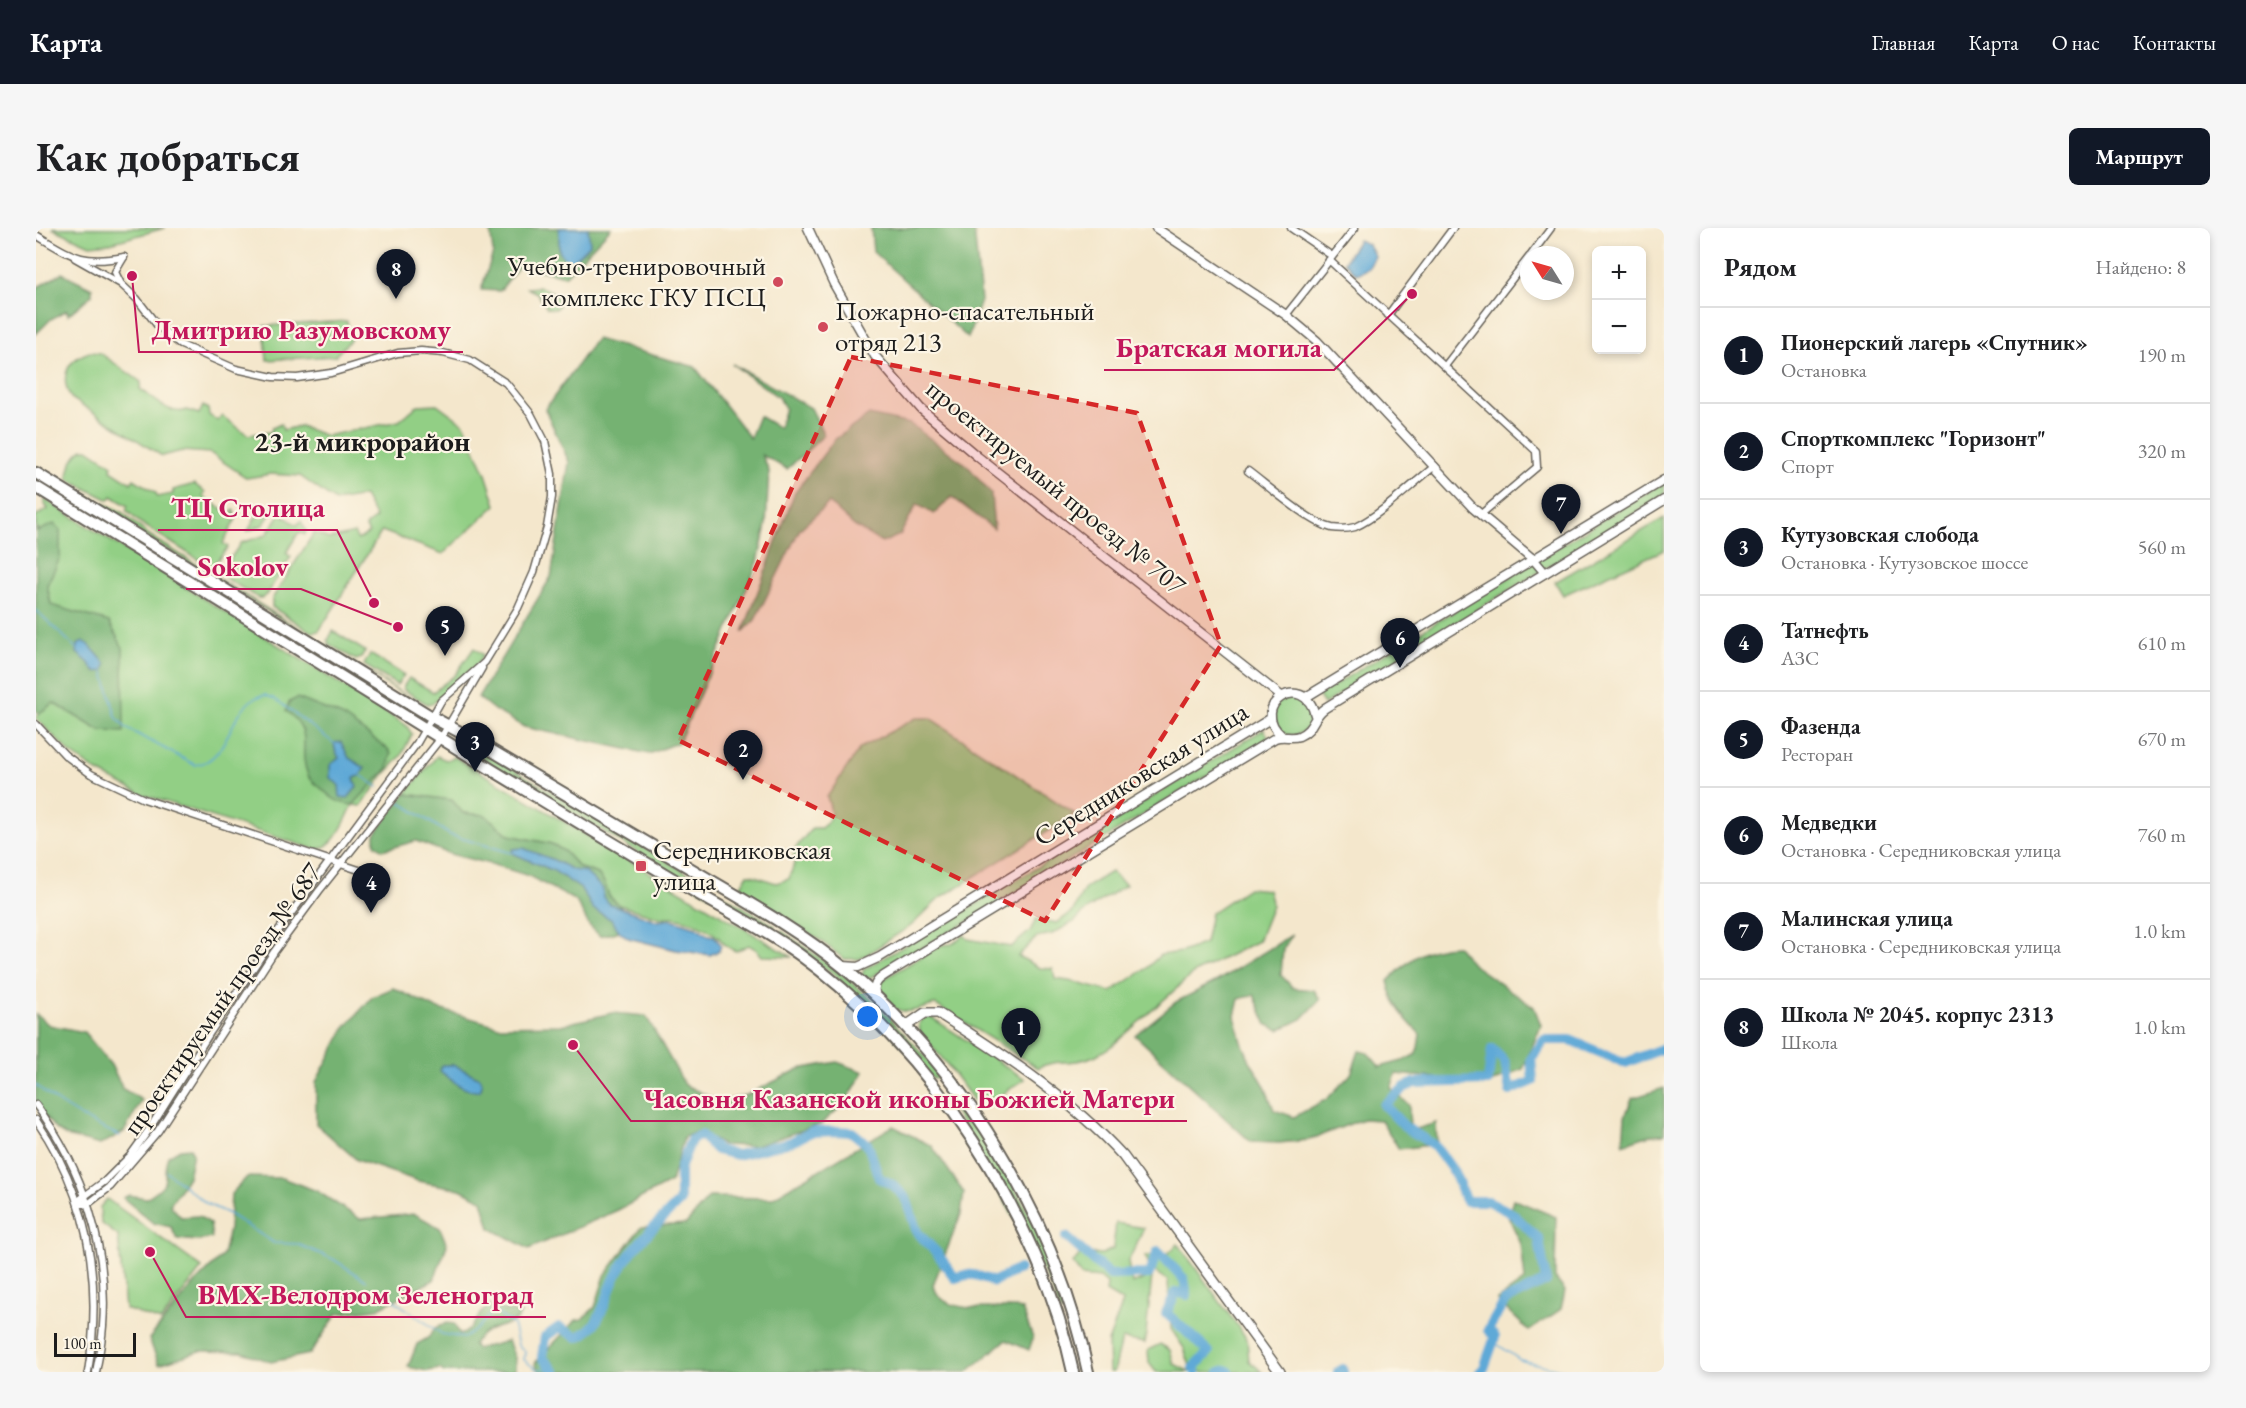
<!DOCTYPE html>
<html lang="ru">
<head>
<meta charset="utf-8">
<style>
	body { margin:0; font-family:"EB Garamond",serif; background:#f6f6f6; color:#202124 }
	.controls { position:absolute; right:18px; top:18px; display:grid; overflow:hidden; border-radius:9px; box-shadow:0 3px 9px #0003 }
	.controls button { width:54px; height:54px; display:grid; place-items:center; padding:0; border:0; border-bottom:2px solid #e0e0e0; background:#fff; color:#202124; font:30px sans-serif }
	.compass { position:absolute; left:1484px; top:18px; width:54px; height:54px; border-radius:50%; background:#fff; box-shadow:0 3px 9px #0003; rotate:307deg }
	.scale { position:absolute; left:18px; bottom:15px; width:82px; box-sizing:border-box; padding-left:6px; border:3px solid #1c1c1c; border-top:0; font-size:16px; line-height:21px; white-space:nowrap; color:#1c1c1c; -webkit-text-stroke:4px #fcf5e5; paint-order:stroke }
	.you { position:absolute; left:832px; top:789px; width:21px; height:21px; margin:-15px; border:4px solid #fff; border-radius:50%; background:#1a73e8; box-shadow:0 0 0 9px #1a73e833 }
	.badge { display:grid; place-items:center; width:39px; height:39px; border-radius:50%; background:#111827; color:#fff; font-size:20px; font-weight:700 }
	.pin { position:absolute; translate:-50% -50px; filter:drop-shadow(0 2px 3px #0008) }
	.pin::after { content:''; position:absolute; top:32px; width:21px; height:18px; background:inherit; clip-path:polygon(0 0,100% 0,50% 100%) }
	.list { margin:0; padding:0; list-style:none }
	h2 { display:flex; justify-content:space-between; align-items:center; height:78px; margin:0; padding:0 24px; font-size:26px }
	h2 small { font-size:20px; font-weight:400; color:#757577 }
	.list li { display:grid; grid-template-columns:39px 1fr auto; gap:18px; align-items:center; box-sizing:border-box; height:96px; padding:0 24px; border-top:2px solid #e0e0e0 }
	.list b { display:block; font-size:22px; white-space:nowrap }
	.list p { margin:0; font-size:20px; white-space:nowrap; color:#757577 }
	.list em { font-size:20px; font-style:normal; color:#757577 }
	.map { position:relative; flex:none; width:1628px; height:1144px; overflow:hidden; border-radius:9px }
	header { display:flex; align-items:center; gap:36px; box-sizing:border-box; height:84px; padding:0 30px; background:#111827; color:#fff }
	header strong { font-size:28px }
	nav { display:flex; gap:33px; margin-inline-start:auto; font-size:21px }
	.intro { display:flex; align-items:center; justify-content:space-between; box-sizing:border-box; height:144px; padding:0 36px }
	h1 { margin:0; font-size:42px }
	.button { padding:15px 27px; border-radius:9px; background:#111827; color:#fff; font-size:21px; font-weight:700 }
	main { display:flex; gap:36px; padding:0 36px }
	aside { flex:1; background:#fff; border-radius:9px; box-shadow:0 3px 9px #0003 }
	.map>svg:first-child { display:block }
</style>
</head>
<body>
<header>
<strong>Карта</strong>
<nav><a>Главная</a><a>Карта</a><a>О нас</a><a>Контакты</a></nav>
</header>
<div class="intro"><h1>Как добраться</h1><a class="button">Маршрут</a></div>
<main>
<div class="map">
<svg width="1628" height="1144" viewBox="0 0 1628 1144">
	<rect width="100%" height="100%" fill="#fcf5e5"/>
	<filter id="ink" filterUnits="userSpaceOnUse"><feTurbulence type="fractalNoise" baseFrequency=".0167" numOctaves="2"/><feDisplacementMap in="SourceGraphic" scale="12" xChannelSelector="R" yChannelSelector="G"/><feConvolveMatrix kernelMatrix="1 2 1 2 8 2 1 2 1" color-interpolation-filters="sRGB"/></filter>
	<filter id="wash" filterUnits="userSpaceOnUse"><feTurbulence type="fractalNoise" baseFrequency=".008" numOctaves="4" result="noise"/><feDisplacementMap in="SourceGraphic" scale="24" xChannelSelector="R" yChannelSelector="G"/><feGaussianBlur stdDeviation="1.35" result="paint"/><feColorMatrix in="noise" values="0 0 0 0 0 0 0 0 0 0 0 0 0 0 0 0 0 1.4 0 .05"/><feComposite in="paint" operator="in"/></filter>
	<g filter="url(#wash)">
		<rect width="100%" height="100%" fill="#f4e7cc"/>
		<g fill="#92cf85" stroke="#577650" stroke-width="1.5">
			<polygon points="16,0 129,0 74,15 54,17"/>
			<path d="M501,59C512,60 521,64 524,75L520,81L511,80L501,65L491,60Z"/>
			<polygon points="311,93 315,111 299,128 231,132 228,98"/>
			<path d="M54,124L64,125L105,154L104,161C118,170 135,189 151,182L163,186L167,178L172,181L173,187L182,193L186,188L212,207L235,204L236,200L245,196L247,202L264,198L290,208L363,193L382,177L401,176L428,196L450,246L460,277L407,326L346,303L283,403L275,404L236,379V371L278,305L293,311L318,305L322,312L333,305L329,298L340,290L328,268L299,273L264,248L235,246L211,250L174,225L146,223L126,228L35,170C23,149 31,131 54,124Z"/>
			<path d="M47,221H52L76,237L75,242L95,255L98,251L120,265L121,269L137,266V262L158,256L169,264L167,268L194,286L198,282L200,291L187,315L192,319L176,339L172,338L103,294L90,282L92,278L76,268L73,272L33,252C30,243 38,226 47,221Z"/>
			<polygon points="0,238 43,264 84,283 113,307 388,479 0,241"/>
			<polygon points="0,250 287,427 286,429 283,430 0,253"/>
			<polygon points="1628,254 1628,267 1288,476 1282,467"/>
			<path d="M8,271L370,497L376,506L365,528L347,548L325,578L317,577C308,594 301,617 281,622L105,566L62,544L34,525L0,490L3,485L18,475L64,503L35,384L15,377L11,357L17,344L0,297V288L12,281L8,275Z"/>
			<polygon points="239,279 243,279 251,284 248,288 261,297 265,293 270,302 269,307 263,304 250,325 255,329 230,367 226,370 222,370 188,349 185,344 205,315 230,307 246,284 239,280 227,297 212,303 222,285"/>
			<polygon points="1628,290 1628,322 1527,367 1519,354"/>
			<polygon points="297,403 329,423 325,430 320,432 293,416 292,412"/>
			<polygon points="438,420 447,427 443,434 396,476 391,476 368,462 367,459 373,450 397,464 419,447"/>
			<polygon points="334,426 368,447 361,457 328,437"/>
			<circle cx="1256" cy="488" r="19"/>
			<path d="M880,490H894L1039,586L904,670L876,697L824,731H808L785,713L703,661L712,646L740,655L753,651L759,633L758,622L776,600H785C798,590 796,584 791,569L824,520Z"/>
			<polygon points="1228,501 1233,510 936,691 835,749 832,751 826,748 828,741 931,682"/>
			<polygon points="424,509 739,698 736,703 618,634 419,514 420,511"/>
			<path d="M401,528L410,532L419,529L756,729L726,728L721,722L713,717L700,723C691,720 689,716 682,709C670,699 641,685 625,690L583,677L573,668L569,656L562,646L544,640L528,623L516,616L473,607L449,587L427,585L400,570L369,566Z"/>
			<path d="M1075,644L1090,657L1053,680L1038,694L1016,706L1001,709L982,728L1004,740L1017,741L1019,751L1033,753L1075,764L1111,740L1124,727L1146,724L1169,715L1175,685L1212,660L1232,662L1236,678L1222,713L1158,745L1077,817C1065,825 1055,831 1041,833C1027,835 1014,833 1002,840L900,777C889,778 877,785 867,783C853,781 840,764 846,752L905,717L916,716L928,707L932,711L975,719L994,703L1000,691L1021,695L1037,683L1049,660Z"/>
			<polygon points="746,703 801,742 839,775 904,844 905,848 903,851 896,850 798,746 743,709 742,707"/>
			<polygon points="889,789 895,789 989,851 944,881 910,835 884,805 883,795"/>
			<polygon points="911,860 917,861 967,938 1003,1005 1030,1082 1024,1084 1015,1057 909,866"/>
			<polygon points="71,971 166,1040 125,1093 89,1081 82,1008 65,995 64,979"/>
			<polygon points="1080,995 1108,1000 1092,1034 1096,1056 1116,1048 1109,1115 1086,1111 1078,1144 1073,1144 1072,1114 1087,1074 1070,1064 1071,1056 1064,1050 1045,1048 1037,1035 1045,1025 1066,1026 1077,1021"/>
			<polygon points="1142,1016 1211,1111 1213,1133 1227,1144 1156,1144 1148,1120 1135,1101 1132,1053 1115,1040 1109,1028 1129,1028"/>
			<polygon points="1124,1116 1134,1122 1138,1136 1154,1144 1120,1144 1113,1135 1112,1122"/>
		</g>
		<g fill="#75b272" stroke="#486747" stroke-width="1.5">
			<polygon points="454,0 575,0 529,48 483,38 464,63 445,62 457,25"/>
			<polygon points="835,0 938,0 945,73 932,110 837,24"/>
			<polygon points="26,45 56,60 56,67 32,87 31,82 15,91 0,106 0,60"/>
			<polygon points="560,111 659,139 714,210 723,188 743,200 749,180 742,169 696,136 775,180 788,207 751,241 726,227 733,243 730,297 722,334 643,514 613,526 488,499 458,482 442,469 515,349 533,234 509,181"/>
			<polygon points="833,187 874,196 932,238 955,266 958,301 916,269 898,286 881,276 864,307 846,315 818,298 793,275 764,301 719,392 707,404 758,266 798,212"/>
			<polygon points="18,296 24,302 24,330 11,357 15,377 73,394 87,420 88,504 64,503 18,475 3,485 0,483 0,297 2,303"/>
			<path d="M261,470L306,488L352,521L355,526L352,540L317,577C302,575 296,571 285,560C280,556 274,552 272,547C260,519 281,506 250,483L253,474Z"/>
			<polygon points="369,566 416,572 427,585 449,587 473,607 516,616 528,623 544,640 562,646 569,656 573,668 583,677 592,692 581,704 564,708 553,697 540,673 493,648 458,637 414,626 380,613 347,622 339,616 339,606"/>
			<path d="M1256,707L1247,721L1245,747L1257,760L1278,762L1284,772L1266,791L1243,802L1231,797L1218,767L1203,771L1199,788L1206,814L1214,833L1229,858L1238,882L1258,889L1291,871L1315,846L1323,823L1332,825L1344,839L1366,833L1381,826L1384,806C1366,788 1358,779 1352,753C1375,730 1387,719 1421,718L1436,736L1498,779L1505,797L1487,841L1455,855L1360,846L1355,860L1373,877L1374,903L1400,895L1401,916L1363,921L1345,892L1327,891L1273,912L1243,915L1215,914L1099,807L1140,774L1181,753Z"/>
			<polygon points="357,760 399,780 462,798 525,797 576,785 610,788 649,857 684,874 711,867 763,841 801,834 828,844 809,875 785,896 719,918 686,917 663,903 648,909 635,954 582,982 493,1021 454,1000 446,972 424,961 382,953 321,932 280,896 280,854 309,800 336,769"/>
			<polygon points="0,786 13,797 48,804 75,837 87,861 106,872 88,904 64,917 30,908 19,901 0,877"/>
			<polygon points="1628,860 1628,906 1614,907 1587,916 1589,889 1596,870"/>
			<path d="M857,898L896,918L928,965L925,986L897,1057C899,1061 901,1067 904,1069C921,1087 964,1077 986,1081L997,1110L993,1122L970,1112L931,1144H503L499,1135L540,1092L546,1091L559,1079L569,1047L605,999L650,996L673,969L736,970Z"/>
			<path d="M154,920L157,925L152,949L134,977L145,989L163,988L174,996L176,1010L161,1013L141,1011L135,999L117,995L87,970L93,967L110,970C140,952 123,952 132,928L144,921Z"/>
			<polygon points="211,949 246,950 281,963 324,991 379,986 404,1000 411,1017 398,1052 341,1081 301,1086 274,1126 235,1134 206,1124 164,1123 123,1136 113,1111 158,1056 187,1027 193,1001 195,966"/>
			<polygon points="1477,971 1520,989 1519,1050 1529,1063 1525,1081 1493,1103 1461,1072 1489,1052 1485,1016 1472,988"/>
			<path d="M454,1077L459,1080L485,1085L482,1091C463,1103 451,1096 437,1117L441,1121L472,1113L479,1130V1144H408L404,1141L391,1143L372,1139L381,1116L392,1110L399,1100L411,1095L418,1096L424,1107C439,1102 441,1084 454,1077Z"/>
		</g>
		<g fill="#5fa9d7" stroke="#3e627a" stroke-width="1.5">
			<polygon points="523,0 552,0 554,16 533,36 523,23"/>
			<polygon points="1322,12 1332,16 1339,28 1333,40 1320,46 1308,34"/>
			<polygon points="47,413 54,418 70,436 68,443 59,444 52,434 41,425 42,417"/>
			<polygon points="305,514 313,530 329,540 324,548 318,550 321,559 312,570 304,569 303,557 294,550 294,537 303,530 299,522 298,515"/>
			<polygon points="487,620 518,632 537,642 549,644 567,661 567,669 574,676 622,693 635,691 660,699 672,707 678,708 685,717 683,723 674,727 640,722 592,710 583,703 576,692 557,681 545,661 518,643 476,625 477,621"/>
			<path d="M406,837H418L444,850L446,857L444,863C429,865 415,852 404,843Z"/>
		</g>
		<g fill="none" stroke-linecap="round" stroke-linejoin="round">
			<g stroke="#5fa9d7" stroke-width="1.5">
				<polyline points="0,382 41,421"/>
				<path d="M68,444L80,489L90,500L159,537C191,534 192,489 216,472C219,469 225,468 229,467L239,471L299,516"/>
				<polyline points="323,546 342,559"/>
				<polyline points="364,574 414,607 476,625"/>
				<path d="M0,857C26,880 53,894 84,908"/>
				<polyline points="130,943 171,976 193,986 238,1015 261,1016 297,1031 331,1053"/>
				<polyline points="350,1067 406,1106 428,1110 441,1101 457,1083 477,1096 482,1117 489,1123 488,1132 500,1141 515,1141"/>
				<polyline points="1458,1114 1484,1132 1535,1144"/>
			</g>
			<g stroke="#5fa9d7" stroke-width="10">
				<polyline points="1030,1009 1074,1047 1113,1046 1122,1023 1148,1051 1151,1067 1140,1064 1130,1085 1173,1124 1157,1140 1160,1144"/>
				<path d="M519,1144L506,1129L509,1109L523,1099L541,1109C568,1099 569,1065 582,1044C598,1017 622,995 644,973V940L655,912L665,907L681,922L701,927L755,914L775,904L800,903L816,904L832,917L843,950L857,957L870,970L881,1004L901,1025L919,1050C934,1044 943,1047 957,1054L983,1041"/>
				<polyline points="1184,1144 1190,1142 1193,1144"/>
				<polyline points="1302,1144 1307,1141 1307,1144"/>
				<polyline points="1444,1144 1448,1140 1459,1109 1452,1102 1469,1073 1510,1053 1503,1011 1477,986 1452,973 1430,973 1418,944 1399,918 1369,899 1348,877 1369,859 1379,855 1452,853 1456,821 1469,834 1474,863 1497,853 1495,831 1508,812 1534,812 1589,835 1628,820"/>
			</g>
		</g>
	</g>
	<g filter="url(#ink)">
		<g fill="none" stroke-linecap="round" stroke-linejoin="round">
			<defs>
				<g id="minor">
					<polyline points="1255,0 1296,28"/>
					<path d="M0,7C36,28 45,37 88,29"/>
					<polyline points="1495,27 1515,0"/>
					<polyline points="39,30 85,56 101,71 121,97 145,117 200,141 237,149 261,150 295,145 362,125 385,123 407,125 434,132 470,155 495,186 509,213 516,246 516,269 511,299 498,344 482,380 449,434 405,473 381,515 242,703 175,803 112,903 94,928 69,953 42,973"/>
					<polyline points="1293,32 1500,223 1501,239 1444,287"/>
					<polyline points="84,54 79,44 88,29"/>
					<polyline points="1250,87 1319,0"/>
					<polyline points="1352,87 1417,0"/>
					<polyline points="1409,138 1493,29"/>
					<path d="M1212,243C1232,258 1274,295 1296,300C1303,301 1312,301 1319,299C1345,287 1376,256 1399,238"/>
					<polyline points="0,496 29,527 55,546 108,571 329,644"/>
					<path d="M0,877C47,940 73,1020 67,1098C66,1113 63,1129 60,1144"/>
					<path d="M0,892C53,969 67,1053 52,1144"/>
					<polyline points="43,976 52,976 74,959 122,903 238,724 283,663 405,510 446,440"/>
				</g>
				<g id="tertiary">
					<polyline points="772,0 798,56 839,128 885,181 942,229 1245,468"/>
					<polyline points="1120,0 1250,87 1281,113 1437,280 1498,332 1509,345"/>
					<polyline points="1270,469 1628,252"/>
					<path d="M1246,508C1211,477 1268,442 1279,487"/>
					<polyline points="807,738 822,739 844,729 1234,491"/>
					<path d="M840,768C835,755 844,750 854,744L1239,510C1248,507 1255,511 1263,508C1279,501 1275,490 1289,480L1628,272"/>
				</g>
				<path id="secondary" d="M870,798L889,785H902C968,827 1034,870 1087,928L1244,1144"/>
				<g id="primary">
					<path d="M0,245L396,489L433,509C506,552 579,596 652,639C704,670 760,700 807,739C927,839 1020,991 1052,1144"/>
					<path d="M0,259C148,350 295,443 443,534C512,576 580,617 649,658C687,681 728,701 764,727C893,820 1004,988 1037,1144"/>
				</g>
			</defs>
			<use href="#minor" stroke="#68635a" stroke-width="9"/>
			<use href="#tertiary" stroke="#68635a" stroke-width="11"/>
			<use href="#secondary" stroke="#68635a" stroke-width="12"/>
			<use href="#primary" stroke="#68635a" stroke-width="14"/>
			<use href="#minor" stroke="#fff" stroke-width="6"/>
			<use href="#tertiary" stroke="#fff" stroke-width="8"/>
			<use href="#secondary" stroke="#fff" stroke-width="9"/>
			<use href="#primary" stroke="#fff" stroke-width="10"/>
		</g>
	</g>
	<path fill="#d62828" fill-opacity="0.2" stroke="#d62828" stroke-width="4.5" stroke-dasharray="12 8" stroke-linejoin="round" d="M815,129L1101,185L1185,417L1009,693L642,512Z"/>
	<g fill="#d1495b" stroke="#fcf5e5" stroke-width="2">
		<circle cx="742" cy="54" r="6"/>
		<circle cx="787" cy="99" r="6"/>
		<rect x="599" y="632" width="12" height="12" rx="3"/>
	</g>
	<g text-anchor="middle" stroke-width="4.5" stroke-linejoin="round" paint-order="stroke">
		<g font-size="27" fill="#1c1c1c" stroke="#fcf5e5" text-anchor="start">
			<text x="730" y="47" text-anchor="end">Учебно-тренировочный<tspan x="730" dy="31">комплекс ГКУ ПСЦ</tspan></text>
			<text x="799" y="92">Пожарно-спасательный<tspan x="799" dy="31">отряд 213</tspan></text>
			<text x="617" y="631">Середниковская<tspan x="617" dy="31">улица</tspan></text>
		</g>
		<g font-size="27" fill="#1c1c1c" stroke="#fcf5e5">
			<text transform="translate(1020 259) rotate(39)" y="9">проектируемый проезд № 707</text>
			<text transform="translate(1105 546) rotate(-32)" y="9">Середниковская улица</text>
			<text transform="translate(186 771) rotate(-55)" y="9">проектируемый проезд № 687</text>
		</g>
		<g font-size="28" font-weight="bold" fill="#1c1c1c" stroke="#fcf5e5">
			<text x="326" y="223">23-й микрорайон</text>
		</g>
	</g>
	<path fill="none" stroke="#c2185b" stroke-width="2" d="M96 48L103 124H427M1376 66L1298 142H1068M338 375L301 302H122M362 399L265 361H150M537 817L595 893H1151M114 1024L150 1089H510"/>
	<g fill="#c2185b" stroke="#fcf5e5" stroke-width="2">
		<circle cx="96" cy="48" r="6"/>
		<circle cx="1376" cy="66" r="6"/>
		<circle cx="338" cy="375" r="6"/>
		<circle cx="362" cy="399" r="6"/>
		<circle cx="537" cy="817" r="6"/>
		<circle cx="114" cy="1024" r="6"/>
	</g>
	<g font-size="28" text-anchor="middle" font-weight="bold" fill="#c2185b" stroke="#fcf5e5" stroke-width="4.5" stroke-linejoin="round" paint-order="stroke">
		<text x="265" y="111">Дмитрию Разумовскому</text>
		<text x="1183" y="129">Братская могила</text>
		<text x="212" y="289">ТЦ Столица</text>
		<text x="207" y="348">Sokolov</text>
		<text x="873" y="880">Часовня Казанской иконы Божией Матери</text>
		<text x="330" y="1076">BMX-Велодром Зеленоград</text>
	</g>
</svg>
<div class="controls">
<button>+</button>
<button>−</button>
</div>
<svg class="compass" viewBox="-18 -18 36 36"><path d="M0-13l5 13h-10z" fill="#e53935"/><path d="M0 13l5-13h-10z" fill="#757577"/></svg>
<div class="scale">100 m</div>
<div class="you"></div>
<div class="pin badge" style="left:985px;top:830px">1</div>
<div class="pin badge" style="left:707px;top:552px">2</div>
<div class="pin badge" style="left:439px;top:544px">3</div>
<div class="pin badge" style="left:335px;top:685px">4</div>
<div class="pin badge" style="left:409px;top:428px">5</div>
<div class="pin badge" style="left:1364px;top:440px">6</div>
<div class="pin badge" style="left:1525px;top:306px">7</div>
<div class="pin badge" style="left:360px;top:71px">8</div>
</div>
<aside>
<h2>Рядом<small>Найдено: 8</small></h2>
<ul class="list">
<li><span class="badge">1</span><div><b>Пионерский лагерь «Спутник»</b><p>Остановка</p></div><em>190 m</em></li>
<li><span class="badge">2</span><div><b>Спорткомплекс &quot;Горизонт&quot;</b><p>Спорт</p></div><em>320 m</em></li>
<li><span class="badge">3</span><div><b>Кутузовская слобода</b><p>Остановка · Кутузовское шоссе</p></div><em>560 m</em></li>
<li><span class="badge">4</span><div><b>Татнефть</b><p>АЗС</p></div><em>610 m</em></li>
<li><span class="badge">5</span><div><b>Фазенда</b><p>Ресторан</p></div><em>670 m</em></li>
<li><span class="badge">6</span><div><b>Медведки</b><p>Остановка · Середниковская улица</p></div><em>760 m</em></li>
<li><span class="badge">7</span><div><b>Малинская улица</b><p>Остановка · Середниковская улица</p></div><em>1.0 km</em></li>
<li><span class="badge">8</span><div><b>Школа № 2045. корпус 2313</b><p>Школа</p></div><em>1.0 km</em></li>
</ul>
</aside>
</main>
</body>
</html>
